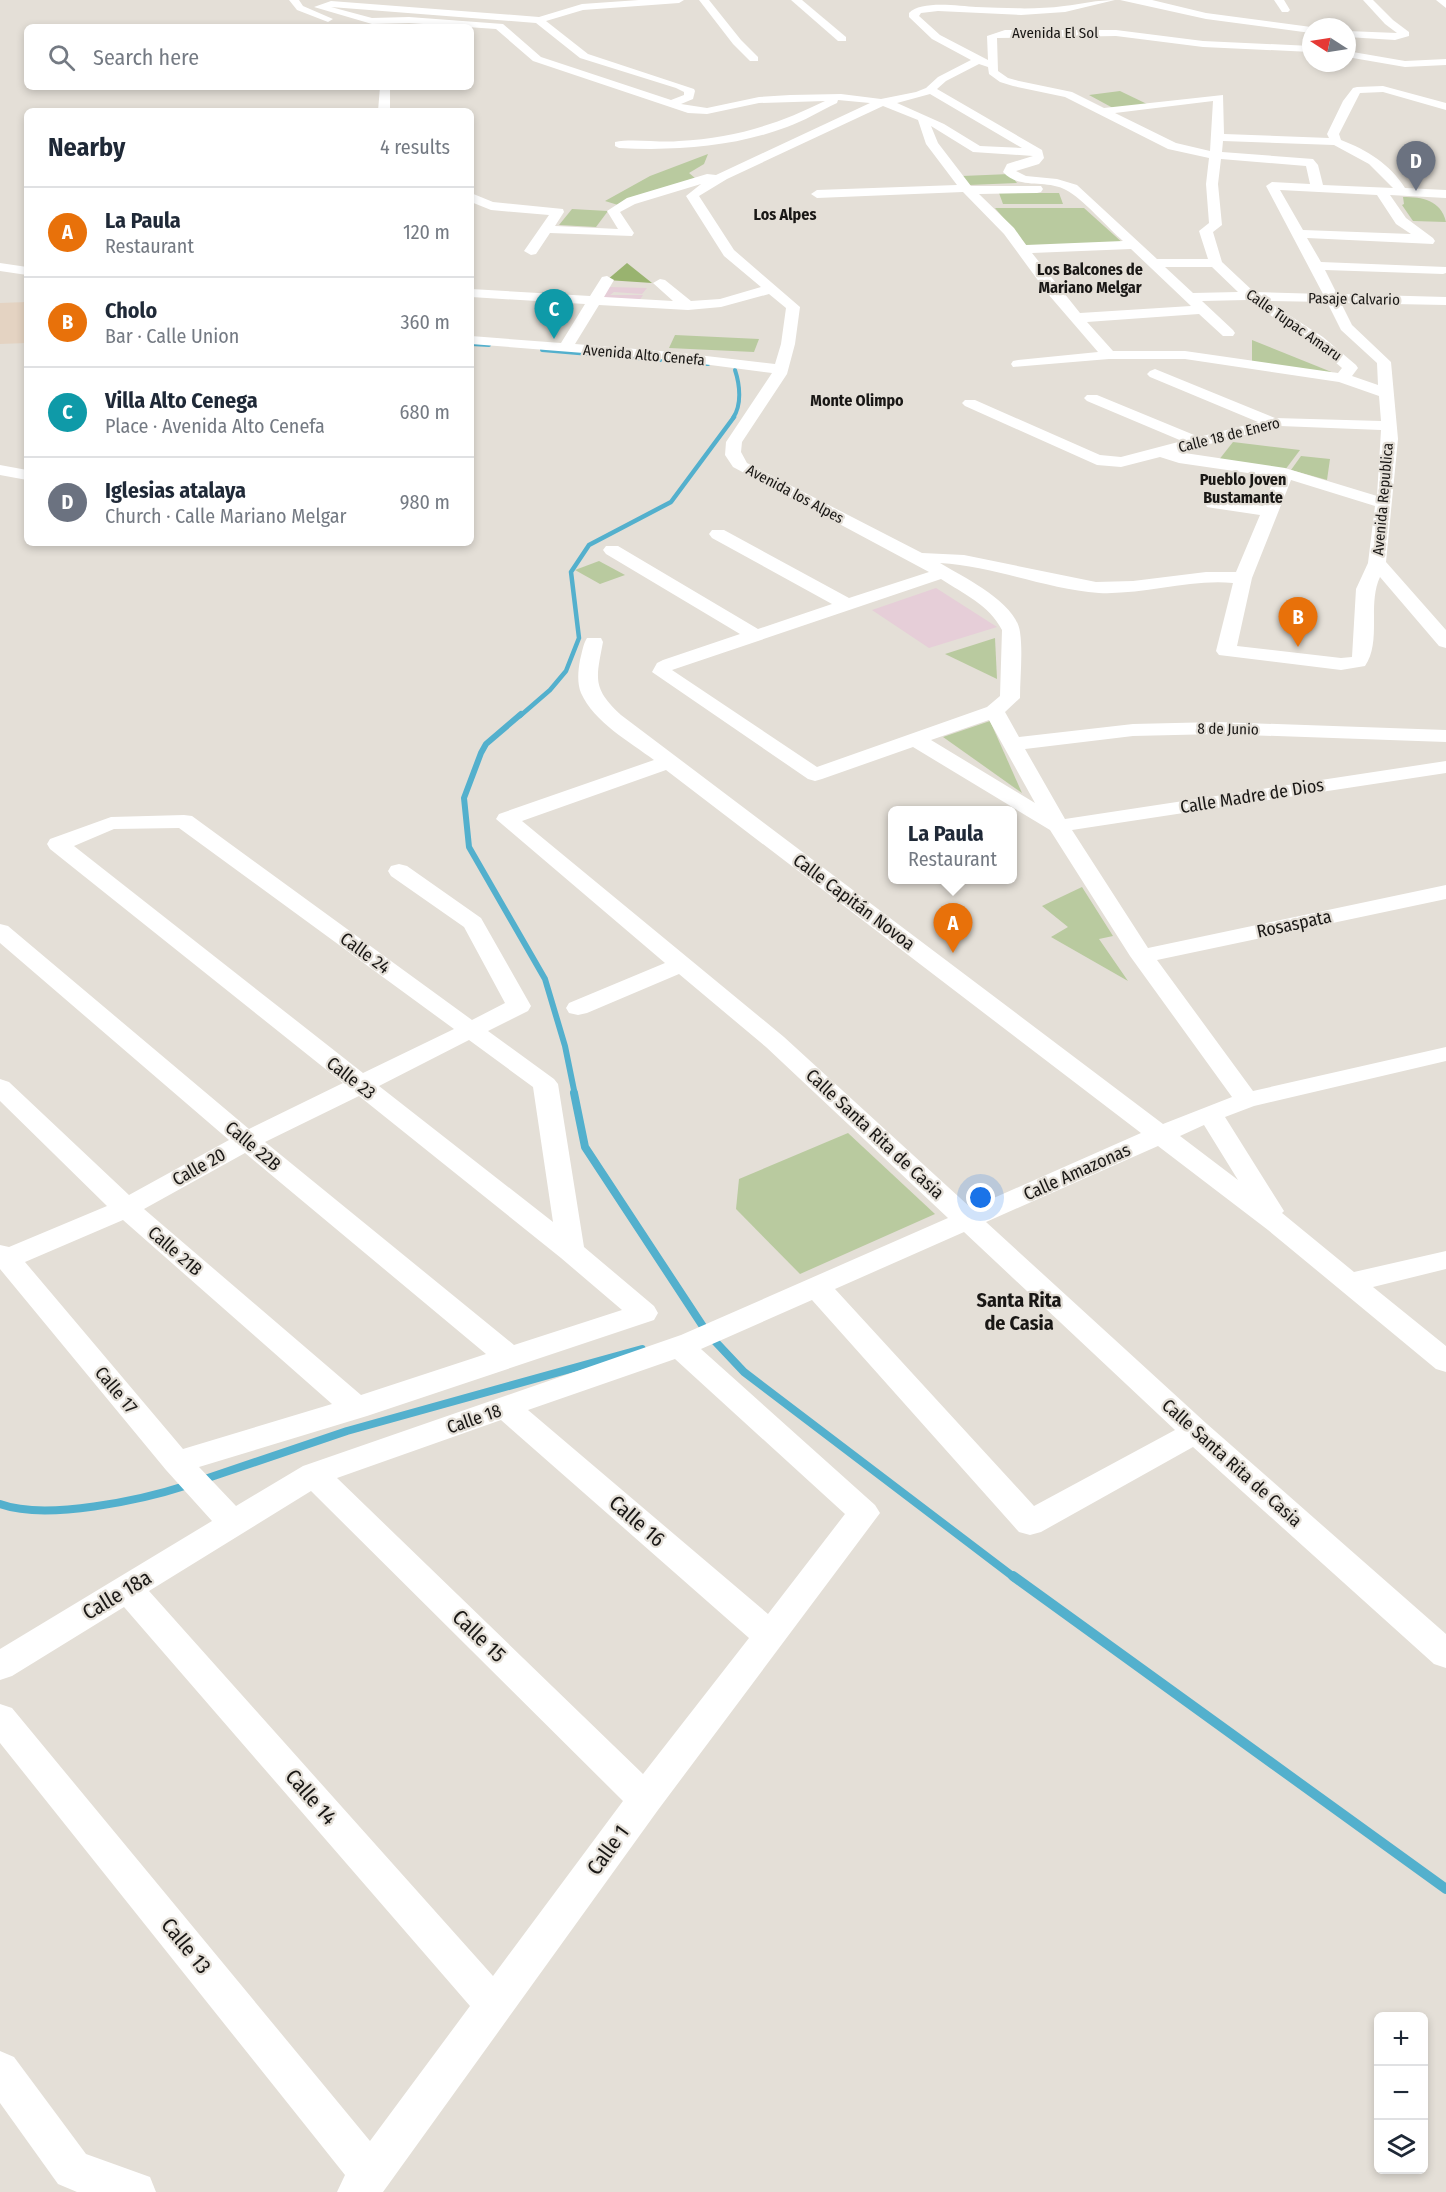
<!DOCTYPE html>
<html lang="en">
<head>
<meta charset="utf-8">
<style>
	body { margin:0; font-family:"Fira Sans Condensed",sans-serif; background:#f6f6f7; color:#1f2937 }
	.controls { position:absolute; right:18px; bottom:18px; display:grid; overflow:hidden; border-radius:9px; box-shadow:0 3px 9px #0003 }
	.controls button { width:54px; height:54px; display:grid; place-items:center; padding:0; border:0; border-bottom:2px solid #e0e1e3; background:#fff; color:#1f2937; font:30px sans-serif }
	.compass { position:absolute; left:1302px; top:18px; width:54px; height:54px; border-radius:50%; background:#fff; box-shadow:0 3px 9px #0003; rotate:282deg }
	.you { position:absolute; left:981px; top:1198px; width:21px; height:21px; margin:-15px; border:4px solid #fff; border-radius:50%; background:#1a73e8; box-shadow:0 0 0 9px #1a73e833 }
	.badge { display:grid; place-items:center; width:39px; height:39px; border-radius:50%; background:#945023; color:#fff; font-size:20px; font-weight:700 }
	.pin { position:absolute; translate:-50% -50px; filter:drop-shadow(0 2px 3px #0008) }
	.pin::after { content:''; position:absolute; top:32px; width:21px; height:18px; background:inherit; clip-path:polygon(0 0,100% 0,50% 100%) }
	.popup { position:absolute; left:888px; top:806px; width:129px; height:78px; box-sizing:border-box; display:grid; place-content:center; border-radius:9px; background:#fff; filter:drop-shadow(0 2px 4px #0005); font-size:20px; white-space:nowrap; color:#747a83 }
	.popup b { font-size:22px; color:#1f2937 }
	.popup::after { content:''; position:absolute; left:50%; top:100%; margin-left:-12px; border:12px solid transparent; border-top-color:#fff }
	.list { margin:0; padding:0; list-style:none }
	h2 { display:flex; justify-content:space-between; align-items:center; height:78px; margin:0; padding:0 24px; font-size:26px }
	h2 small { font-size:20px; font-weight:400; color:#747a83 }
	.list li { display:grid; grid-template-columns:39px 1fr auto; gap:18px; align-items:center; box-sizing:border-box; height:90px; padding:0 24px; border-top:2px solid #e0e1e3 }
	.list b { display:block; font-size:22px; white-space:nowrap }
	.list p { margin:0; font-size:20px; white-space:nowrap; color:#747a83 }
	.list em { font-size:20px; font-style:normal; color:#747a83 }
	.icon { flex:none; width:33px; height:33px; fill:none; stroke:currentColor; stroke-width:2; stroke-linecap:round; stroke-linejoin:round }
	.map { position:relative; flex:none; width:1446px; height:2192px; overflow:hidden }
	.search { position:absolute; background:#fff; box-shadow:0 3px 9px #0003; left:24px; top:24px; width:450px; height:66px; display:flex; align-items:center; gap:15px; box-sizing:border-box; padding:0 21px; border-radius:9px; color:#747a83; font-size:22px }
	.panel { position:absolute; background:#fff; box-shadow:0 3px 9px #0003; left:24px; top:108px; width:450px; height:438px; border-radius:9px }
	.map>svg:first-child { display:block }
</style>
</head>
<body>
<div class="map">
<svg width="1446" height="2192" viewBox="0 0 1446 2192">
	<rect width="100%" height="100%" fill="#e4dfd7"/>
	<polygon fill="#e4d3c2" points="27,302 27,343 0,344 0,303"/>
	<g fill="#e6ced8">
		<polygon points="609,287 647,288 642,294 614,292 610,295 643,295 639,301 603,298"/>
		<polygon points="936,588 997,627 929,648 872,610"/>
	</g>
	<g fill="#b9ca9f">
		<polygon points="1120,91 1147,104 1113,108 1089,95"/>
		<polygon points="708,154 704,164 689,173 695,178 618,205 605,201 650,176"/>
		<polygon points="1010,174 1017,183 969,185 962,176"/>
		<polygon points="999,193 1059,193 1063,204 1003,204"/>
		<path d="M1403,197C1422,197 1441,200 1446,222L1413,221L1402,205L1404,204Z"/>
		<polygon points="995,208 1084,208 1124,244 1028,247"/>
		<polygon points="572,209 608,211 596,227 559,225"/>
		<polygon points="675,335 759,339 754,352 669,348"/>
		<polygon points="1252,340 1334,373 1252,363"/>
		<polygon points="1233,442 1300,450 1285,470 1218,461"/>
		<polygon points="1301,456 1330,459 1327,480 1291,470"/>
		<polygon points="599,561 625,575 600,584 575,570"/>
		<polygon points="995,638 997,679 945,654"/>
		<polygon points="990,721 1022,793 943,737"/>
		<polygon points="1082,887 1113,936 1099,939 1128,981 1051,937 1068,927 1042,906"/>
		<polygon points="848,1133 935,1214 800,1274 736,1209 739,1179"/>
	</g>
	<polygon fill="#99b36f" points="627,263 652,283 607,280"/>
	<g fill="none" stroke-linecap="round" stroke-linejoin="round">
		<g stroke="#53b0cd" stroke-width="4">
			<polyline points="471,344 489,345"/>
			<polyline points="542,350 660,360"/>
			<polyline points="678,362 708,364"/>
			<path d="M733,418C742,405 740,385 735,370"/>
		</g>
		<polyline stroke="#53b0cd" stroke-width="4.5" points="520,716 550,690 566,671 579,638 571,572 589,545 671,502 734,417"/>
		<polyline stroke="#53b0cd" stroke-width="6" points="521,714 486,744 481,753 464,798 469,847 545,979 565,1046 575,1095"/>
		<g stroke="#53b0cd" stroke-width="8">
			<polyline points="574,1093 585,1147 706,1331"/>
			<polyline points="711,1337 744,1372 1015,1578"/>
			<polyline points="202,1480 347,1431 642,1349"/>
			<path d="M0,1504C46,1521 142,1500 188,1485"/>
		</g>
		<polyline stroke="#53b0cd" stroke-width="10" points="1013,1576 1446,1889"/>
		<g fill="#fff" fill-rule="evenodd">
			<polygon points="289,0 299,0 303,6 333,19 328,22 297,10"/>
			<path d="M639,0H684L679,3L583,10L546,21L588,54L694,89L695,91L693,99L681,104L707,108L759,97L790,95L841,94L881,99L916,92L926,88L938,77L971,60L932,39L909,17V13C921,0 959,6 976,7C1006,8 1035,10 1064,6C1082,4 1097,0 1115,0L1065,12L1021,15L938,11L921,13L919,16L940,35L988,60L987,36L1005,30H1116L1203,41L1311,46V52L1203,47L1116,36L997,38L998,71L1008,78L1019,81L1072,92L1104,108L1223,95L1224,134L1329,138L1327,134L1343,101L1353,88L1357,87L1383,86L1446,103V110L1383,92L1360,93L1339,134L1341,140C1367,150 1390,164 1405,188L1446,190V198L1390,195L1406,218L1433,238L1435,241L1433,244L1307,238L1321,262L1446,267V273L1443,274L1325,270L1337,294L1446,297V305L1341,303L1352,325L1391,362L1398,439L1386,562L1446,630V648L1439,646L1380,577C1367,605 1382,641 1365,666L1341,670L1219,655L1216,651L1233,583C1188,579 1144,595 1099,593C1045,589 994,566 940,563C963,577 1016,602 1020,632C1023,653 1020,677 1020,698L1005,712L1019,737L1133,724L1217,722L1446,730V742L1217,734L1133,736L1025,749L1065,819L1446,761V773L1072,830L1148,948L1446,885V899L1157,960L1253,1091L1446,1047V1061L1254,1106L1225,1117L1284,1211L1282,1213L1354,1272L1446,1251V1269L1373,1287L1446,1346V1372L1436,1369L1268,1230L1158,1146L986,1222L1207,1424L1446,1634V1668L1434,1664L1193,1447L1041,1532L1030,1535L1019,1532L812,1300L701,1349L875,1505L880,1513L658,1810L383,2192H337L345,2175L0,1743V1704L12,1708L370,2141L470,2006L124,1607L12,1676L0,1680V1649L212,1521L166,1470L0,1269V1245L9,1247L107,1206L0,1101V1079L9,1082L129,1195L229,1140L0,943V924L8,926L249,1129L343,1083L50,849L47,844L50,839L111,817L184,815L192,816L472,1020L505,1003L464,927L391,876L388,871L391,866L399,864L407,866L481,918L531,1006L528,1011L488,1031L554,1079L558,1084L584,1247L654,1306L658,1313L654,1320L367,1416L199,1467L236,1506L303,1466L681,1335L948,1218L766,1047L679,974L587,1013L578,1015L569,1013L566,1008L569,1003L665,963L496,819L499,814L654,760C630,742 594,722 581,693C577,683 578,671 580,660C582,653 583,644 587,638H601L603,642C596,679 592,688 621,715L1163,1124L1232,1097L1130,956L1050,830L913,747L822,779L815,781L808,779L652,672L657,663L663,660L740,634L606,554L603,550L606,546H618L758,629L832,604L712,538L709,534L712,530H724L849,598L929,572L733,467L725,455L726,442L772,373L672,360L471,344V336L561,343L585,304L471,297V289L590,296L602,277L607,276L614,280L604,297L673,301L653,283L660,279L665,280L691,301L720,299L761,287L724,256L686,196L701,184L635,204L620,212L634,233L632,236L550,233L536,254L531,255L524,251L549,215L491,210L471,202V193L493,202L563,209L564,212L555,226L618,229L607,211L627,198L707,174L716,175L870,103L838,100L837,103C820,111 804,121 787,127C734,147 675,151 619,148L615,146V142C632,138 660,143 679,141C734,138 776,125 825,101L759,103L707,114L688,113L533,61L496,29L409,23L372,24L314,7L331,1L539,17L582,4ZM331,7L536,23L580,58L676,88L684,92V95L671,100L541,57L503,24L409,17L372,18ZM979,64L988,67L989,74L1000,82L1013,86L1065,97L1168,149L1209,158L1206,184L1209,223L1199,231L1208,259H1157L1077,185L1057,179L1026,176L1016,171L1039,164L1044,158L1042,150L937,89L946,81ZM930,94L1022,148L980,146L944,124L897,103ZM1213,101L1210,151L1176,143L1115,113ZM883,106L918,120L926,144L957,185L817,190L811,194L817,198L963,192L1004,234L1048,294L1098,352L1018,360L1013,361L1011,364L1013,367L1109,359H1185L1339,382L1379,396L1381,421L1275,418L1155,369L1150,371L1147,374L1150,377L1258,422L1199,437L1097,395H1087L1084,398L1087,401L1182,441L1121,457L1100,455L975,400H965L962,403L965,406L1097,465L1121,467L1160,457L1179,463L1275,477L1263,506L1213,498L1207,499L1205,503L1207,507L1213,508L1260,515L1236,572H1206L1133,581L1096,582L964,555L922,553L747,463L741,452L742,442L787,374L795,344L800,307L734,250L699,196L727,179ZM931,126L973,152L1033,156L1007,164L1003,172C1019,190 1046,179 1066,190C1082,198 1108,228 1123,241L1026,245L1014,228L979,194L1037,193L1041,192L1043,189L1041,186H971L938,143ZM1223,141L1334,145L1369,164L1393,188L1323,185L1318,165L1313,159L1222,152ZM1221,159L1306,166L1310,184L1272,182L1266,186L1323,294L1254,292L1222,262L1213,232L1222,225L1218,184ZM1280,190L1377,195L1396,224L1411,234L1303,230ZM1131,249L1191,306L1080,313L1032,253ZM1165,267H1212L1238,292L1193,293ZM769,294L786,308L781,344L775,364L672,352L575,344L599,305L688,310L721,307ZM1247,300L1313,343L1342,368L1338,373L1185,351H1113L1087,322L1199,314L1223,336H1233L1235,333L1233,330L1202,301ZM1267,301L1327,302L1341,330L1377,363L1378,385L1352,376L1358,368L1356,365L1323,337ZM1280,426L1381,430L1377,496L1285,468L1178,452ZM1291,480L1375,506L1368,563L1356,589L1352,657L1341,658L1237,646L1252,578ZM941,579C964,594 989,605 1002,630L1000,696L987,707L817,767L672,670ZM989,720L1035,803L931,740ZM666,770L1141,1133L971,1208L784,1037L522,821ZM179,828L454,1029L363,1073L74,846L114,829ZM469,1040L533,1087L553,1222L379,1086ZM359,1096L561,1258L622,1310L514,1345L265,1142ZM1204,1125L1238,1180L1180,1136ZM245,1153L486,1354L361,1395L144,1209ZM123,1220L332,1404L183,1449L25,1262ZM964,1232L1175,1430L1034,1506L835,1289ZM675,1359L845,1514L768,1614L528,1410ZM501,1420L749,1638L643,1774L337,1478ZM311,1491L623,1801L493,1976L149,1591Z"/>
			<polygon points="699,0 709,0 741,40 758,57 758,61 750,61 733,44"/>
			<polygon points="791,0 802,0 846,37 846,41 838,41"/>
			<polygon points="1120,0 1152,0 1206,13 1311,27 1311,33 1206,19"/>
			<polygon points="1274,0 1284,0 1290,10 1288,12 1282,12"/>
			<polygon points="1363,0 1373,0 1393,20 1409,32 1409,36 1395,40 1347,37 1347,31 1397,33 1385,24"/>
			<polygon points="1436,0 1446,0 1446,8"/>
			<polygon points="1347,51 1405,61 1446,59 1446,65 1405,67 1347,57"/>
			<polygon points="380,87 390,87 390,111 378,111"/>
			<polygon points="0,263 27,267 27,275 0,271"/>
			<polygon points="0,465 27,470 27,480 0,475"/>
			<polygon points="0,2051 14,2057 86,2154 150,2177 156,2192 77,2192 58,2184 0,2103"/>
		</g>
	</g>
	<g text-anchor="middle" stroke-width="4.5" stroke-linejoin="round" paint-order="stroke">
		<g font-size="15" fill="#191715" stroke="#e4dfd7">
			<text x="1055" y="38">Avenida El Sol</text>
			<text transform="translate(1354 299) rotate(1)" y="5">Pasaje Calvario</text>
			<text transform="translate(1294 325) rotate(35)" y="5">Calle Tupac Amaru</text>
			<text transform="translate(644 355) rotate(5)" y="5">Avenida Alto Cenefa</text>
			<text transform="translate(1229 435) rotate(-14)" y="5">Calle 18 de Enero</text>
			<text transform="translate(795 494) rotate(28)" y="5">Avenida los Alpes</text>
			<text transform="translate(1383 499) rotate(-85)" y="5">Avenida Republica</text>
			<text transform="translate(1228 729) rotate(1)" y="5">8 de Junio</text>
		</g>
		<g font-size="16" font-weight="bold" fill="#191715" stroke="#e4dfd7">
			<text x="785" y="220">Los Alpes</text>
			<text x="1090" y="275">Los Balcones de<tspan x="1090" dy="18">Mariano Melgar</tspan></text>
			<text x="857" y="406">Monte Olimpo</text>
			<text x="1243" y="485">Pueblo Joven<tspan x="1243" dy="18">Bustamante</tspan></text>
		</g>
		<g font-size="18" fill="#191715" stroke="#e4dfd7">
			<text transform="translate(1252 796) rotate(-9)" y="6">Calle Madre de Dios</text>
			<text transform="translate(854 902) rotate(37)" y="6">Calle Capitán Novoa</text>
			<text transform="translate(1294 924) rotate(-12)" y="6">Rosaspata</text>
			<text transform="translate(365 953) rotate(36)" y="6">Calle 24</text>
			<text transform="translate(351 1078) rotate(38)" y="6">Calle 23</text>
			<text transform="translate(875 1134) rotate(43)" y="6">Calle Santa Rita de Casia</text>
			<text transform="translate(253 1146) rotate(40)" y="6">Calle 22B</text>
			<text transform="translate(199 1167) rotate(-29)" y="6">Calle 20</text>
			<text transform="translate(1077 1172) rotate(-24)" y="6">Calle Amazonas</text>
			<text transform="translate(175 1251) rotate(41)" y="6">Calle 21B</text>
			<text transform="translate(116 1390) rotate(50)" y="6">Calle 17</text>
			<text transform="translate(474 1419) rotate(-19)" y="6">Calle 18</text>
			<text transform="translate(1232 1463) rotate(42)" y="6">Calle Santa Rita de Casia</text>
		</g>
		<g font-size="20" font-weight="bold" fill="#191715" stroke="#e4dfd7">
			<text x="1019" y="1307">Santa Rita<tspan x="1019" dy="23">de Casia</tspan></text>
		</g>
		<g font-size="21" fill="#191715" stroke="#e4dfd7">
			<text transform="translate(637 1521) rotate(41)" y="7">Calle 16</text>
			<text transform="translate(117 1595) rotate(-31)" y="7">Calle 18a</text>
			<text transform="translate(479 1636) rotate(44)" y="7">Calle 15</text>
			<text transform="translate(311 1797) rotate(49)" y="7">Calle 14</text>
			<text transform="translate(608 1850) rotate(-54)" y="7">Calle 1</text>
			<text transform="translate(186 1946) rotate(51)" y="7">Calle 13</text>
		</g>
	</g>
</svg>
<div class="controls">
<button>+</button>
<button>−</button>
<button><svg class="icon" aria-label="layers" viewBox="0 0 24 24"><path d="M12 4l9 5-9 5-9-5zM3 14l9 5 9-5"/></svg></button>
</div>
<svg class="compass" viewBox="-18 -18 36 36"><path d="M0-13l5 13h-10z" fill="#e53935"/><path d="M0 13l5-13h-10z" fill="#747a83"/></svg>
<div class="you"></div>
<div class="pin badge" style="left:953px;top:953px;background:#e8710a">A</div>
<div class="popup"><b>La Paula</b>Restaurant</div>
<div class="pin badge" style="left:1298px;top:647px;background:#e8710a">B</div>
<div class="pin badge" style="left:554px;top:339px;background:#0f9aa8">C</div>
<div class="pin badge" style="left:1416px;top:191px;background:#6b7280">D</div>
<div class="search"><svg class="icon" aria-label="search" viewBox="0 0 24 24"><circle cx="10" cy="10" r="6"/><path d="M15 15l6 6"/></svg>Search here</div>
<section class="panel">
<h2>Nearby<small>4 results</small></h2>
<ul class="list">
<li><span class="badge" style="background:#e8710a">A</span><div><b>La Paula</b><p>Restaurant</p></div><em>120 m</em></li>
<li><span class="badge" style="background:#e8710a">B</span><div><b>Cholo</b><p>Bar · Calle Union</p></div><em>360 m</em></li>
<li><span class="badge" style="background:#0f9aa8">C</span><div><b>Villa Alto Cenega</b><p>Place · Avenida Alto Cenefa</p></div><em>680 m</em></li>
<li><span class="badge" style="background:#6b7280">D</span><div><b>Iglesias atalaya</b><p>Church · Calle Mariano Melgar</p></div><em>980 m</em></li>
</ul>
</section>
</div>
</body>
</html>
